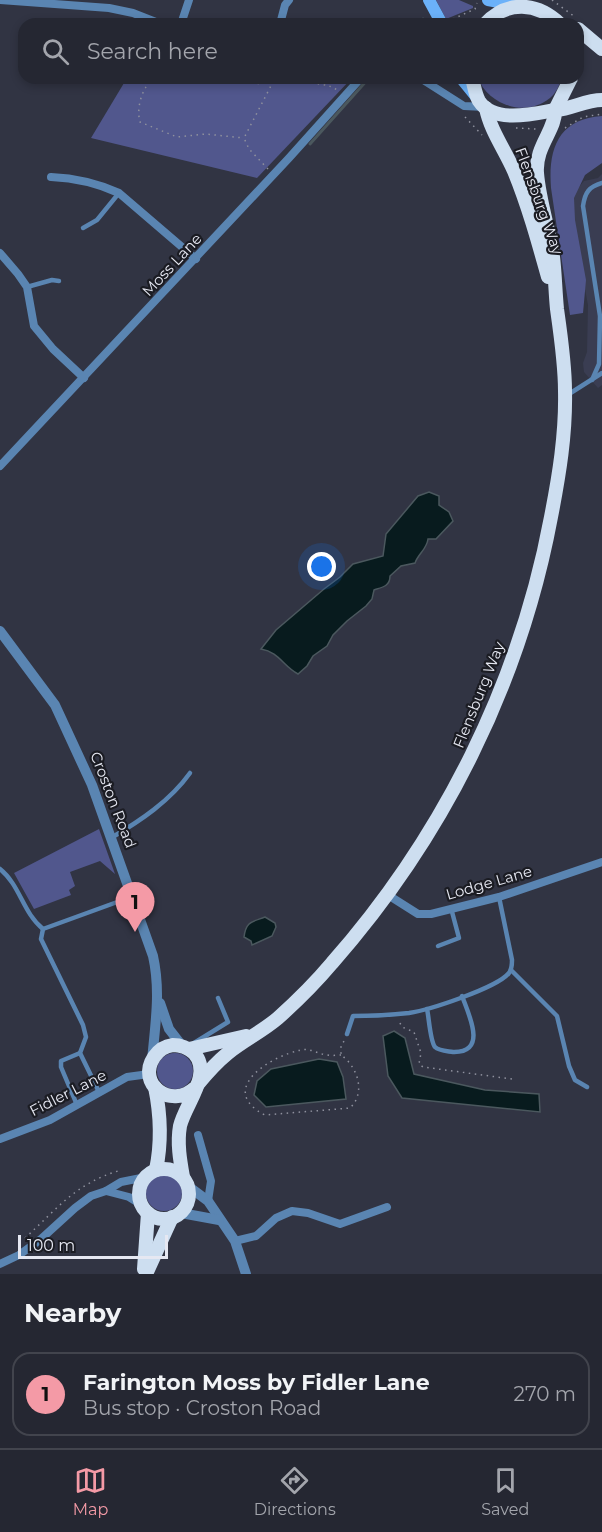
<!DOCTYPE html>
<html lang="en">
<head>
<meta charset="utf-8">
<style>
	body { margin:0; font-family:Montserrat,sans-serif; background:#31333e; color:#f1f3f6 }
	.scale { position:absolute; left:18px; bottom:15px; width:150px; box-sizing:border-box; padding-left:6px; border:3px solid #e6e8f2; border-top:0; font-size:16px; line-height:21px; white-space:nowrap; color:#e6e8f2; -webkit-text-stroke:4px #1b1c23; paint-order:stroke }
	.you { position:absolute; left:322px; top:567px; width:21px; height:21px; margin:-15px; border:4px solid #fff; border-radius:50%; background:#1a73e8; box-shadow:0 0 0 9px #1a73e833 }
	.badge { display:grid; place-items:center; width:39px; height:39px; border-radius:50%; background:#f49aa6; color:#111; font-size:20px; font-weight:700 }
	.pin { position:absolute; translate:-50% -50px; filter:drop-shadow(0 2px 3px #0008) }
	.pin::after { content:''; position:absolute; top:32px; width:21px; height:18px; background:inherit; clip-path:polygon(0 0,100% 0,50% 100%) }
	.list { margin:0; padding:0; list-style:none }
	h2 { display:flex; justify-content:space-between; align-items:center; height:78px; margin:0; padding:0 24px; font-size:26px }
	h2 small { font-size:20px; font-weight:400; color:#a3a5ac }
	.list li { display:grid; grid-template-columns:39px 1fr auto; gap:18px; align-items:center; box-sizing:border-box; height:84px; margin:0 12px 12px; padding:0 12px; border:2px solid #42444d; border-radius:18px }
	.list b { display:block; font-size:22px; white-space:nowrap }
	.list p { margin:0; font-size:20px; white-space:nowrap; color:#a3a5ac }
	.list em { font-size:20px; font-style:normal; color:#a3a5ac }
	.icon { flex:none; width:33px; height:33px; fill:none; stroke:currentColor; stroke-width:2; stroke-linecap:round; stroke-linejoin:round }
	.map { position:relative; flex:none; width:602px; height:1274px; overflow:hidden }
	.search { position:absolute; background:#252732; box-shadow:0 3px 9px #0003; left:18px; right:18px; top:18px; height:66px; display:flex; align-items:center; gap:15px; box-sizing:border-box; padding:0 21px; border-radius:18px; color:#a3a5ac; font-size:22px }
	.sheet { height:174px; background:#252732 }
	nav { display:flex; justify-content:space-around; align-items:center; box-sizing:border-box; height:84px; border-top:2px solid #42444d; background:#252732; font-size:16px; color:#a3a5ac }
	nav a { display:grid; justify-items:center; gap:3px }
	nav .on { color:#f49aa6 }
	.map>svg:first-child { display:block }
</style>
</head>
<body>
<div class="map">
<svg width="602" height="1274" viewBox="0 0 602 1274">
	<rect width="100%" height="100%" fill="#313443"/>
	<polygon fill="#3a3d52" points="602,174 602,385 598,388 584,372 583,363 587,352 588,305 569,205 574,193 584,181 598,178"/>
	<g fill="#51578d">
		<polygon points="436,0 459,0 473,6 473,8 446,19"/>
		<polygon points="127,78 352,78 257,178 91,138"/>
		<path d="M478,78H562C559,86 556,93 550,98C526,118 488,105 478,78Z"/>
		<path d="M602,116V163L585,175L574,198L575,220L586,280L583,313L570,315L551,188C548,149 558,119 602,116Z"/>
		<polygon points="99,829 115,874 100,861 70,872 75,886 69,890 71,895 34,909 14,873"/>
		<circle cx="175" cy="1071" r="18"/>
		<circle cx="164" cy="1193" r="18"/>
	</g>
	<g fill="#081b1e" stroke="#4b585e" stroke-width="1.5">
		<path d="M429,492L439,496V505L449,512L453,521L436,539H428C427,549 418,554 415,563L401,566L390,576C390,586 383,587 374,590L372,599L366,606L347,621L333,635L327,646L313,656L307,666L298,674C283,666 279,652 261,649L276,630L324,589L340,577L353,564L383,556L386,534L418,496Z"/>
		<path d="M265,917L275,923L276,927L272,936L252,945L251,941L244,937C246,921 252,922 265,917Z"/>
		<polygon points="394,1031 405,1038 414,1074 485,1090 539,1094 540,1112 402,1098 388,1076 383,1036"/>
		<polygon points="319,1059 337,1062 343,1077 346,1099 266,1107 254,1095 257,1081 271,1069"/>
	</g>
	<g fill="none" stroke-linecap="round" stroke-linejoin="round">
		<g stroke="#4b585e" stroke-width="3">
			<polyline points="419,24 423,19"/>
			<polyline points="310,144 369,78"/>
		</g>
		<g stroke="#8f919e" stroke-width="1.5" stroke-dasharray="1.5 4.5" stroke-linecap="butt">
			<polyline points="552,0 575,17"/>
			<polyline points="453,19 475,9 477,3"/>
			<path d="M154,78C142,87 136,108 140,122L177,137L206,134L244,138"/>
			<path d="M216,78C227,80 238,82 249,83C270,85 323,78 337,90"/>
			<polyline points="406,78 411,81"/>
			<polyline points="465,117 482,135"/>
			<polyline points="516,128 536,129"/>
			<polyline points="565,128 583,117 602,114"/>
			<polyline points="268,169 249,149 244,138 275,78"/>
			<polyline points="400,1023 402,1027 414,1032 421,1053 419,1064 423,1067 512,1079"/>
			<path d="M341,1055C337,1055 332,1056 327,1055C318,1054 311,1048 301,1050C270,1056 216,1090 265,1115L350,1108C366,1093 358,1067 341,1055V1046L344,1041"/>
			<path d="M25,1238C57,1209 75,1184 118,1171L119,1173"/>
		</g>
		<g stroke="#5a85b2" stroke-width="4.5">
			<polyline points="83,228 97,220 119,193"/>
			<polyline points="27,287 52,280 59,281"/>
			<path d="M592,380L599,364L600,316L583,206C585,192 589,187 602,183"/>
			<polyline points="569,394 602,373"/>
			<path d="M111,838C140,821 170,801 190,773"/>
			<path d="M0,869C20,885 23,913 43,929"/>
			<polyline points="438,946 459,938 451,908"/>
			<polyline points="511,970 557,1016 569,1066 575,1080 587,1087"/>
			<path d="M427,1009C429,1017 430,1041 435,1047C439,1051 447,1051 453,1052C488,1053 469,1015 462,996"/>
			<path d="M347,1034L353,1016C371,1016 391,1015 409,1013C429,1010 497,988 509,973C512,969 512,965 512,960L499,897"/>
			<polyline points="194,1043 228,1022 218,998"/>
			<polyline points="99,1092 80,1053 86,1037 83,1025 41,939 43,929 131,897"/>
			<polyline points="77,1105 61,1067 61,1061 80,1053"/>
		</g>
		<g stroke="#5a85b2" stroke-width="8">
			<polyline points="0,0 109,8 133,13 161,24"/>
			<polyline points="181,24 189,0"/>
			<polyline points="280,24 285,5 289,0"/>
			<polyline points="420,78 464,106 484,107"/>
			<path d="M51,177C75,178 97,183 119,193L196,259"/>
			<polyline points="0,253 18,274 27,287 34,326 53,349 84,378"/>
			<polyline points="0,466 289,158 360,79"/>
			<polyline points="388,895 418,914 431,914 499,897 602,862"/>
			<polyline points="198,1135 211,1181 208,1201"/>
			<polyline points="0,1139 50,1120 127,1077 149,1074"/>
			<polyline points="106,1191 129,1197 142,1205"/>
			<polyline points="235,1241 256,1236 276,1218 292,1211 308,1213 340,1224 387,1207"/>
			<polyline points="0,1264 19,1255 41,1239 75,1208 91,1196 106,1191 121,1182 146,1177"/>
		</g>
		<g stroke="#5a85b2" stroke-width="10">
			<path d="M0,631L55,705L92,785L153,956C161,992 155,1025 152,1061"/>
			<polyline points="160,1003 169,1029 183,1047"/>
			<polyline points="188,1186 208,1201 235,1241 246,1274"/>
			<polyline points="181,1213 219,1220"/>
		</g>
		<g stroke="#6bb1f9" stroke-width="12">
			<polyline points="429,0 442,24"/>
			<polyline points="488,0 519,6"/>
			<polyline points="461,78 478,99"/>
		</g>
		<g stroke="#cddef0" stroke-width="14">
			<path d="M485,24C507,0 537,2 560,24"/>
			<polyline points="578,29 602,49"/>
			<path d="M472,78C474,85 475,94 479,101C494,124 533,114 555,110"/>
			<path d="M486,108C490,130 505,150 514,171C528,205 538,241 548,277"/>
			<polyline points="555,110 571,78"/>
			<path d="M556,110C572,109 585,100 602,100"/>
			<polyline points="189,1049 246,1036"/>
			<path d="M198,1084C207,1073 217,1062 228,1053C244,1040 263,1031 278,1018C297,1001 316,982 332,963C443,837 520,683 551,517C559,476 566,434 565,391C565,364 561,337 557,309C555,289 555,268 552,249C547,223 539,198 537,173C535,146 556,130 555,110"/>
			<path d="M155,1087C161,1116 162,1141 156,1170"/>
			<circle cx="164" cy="1194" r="25"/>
			<path d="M183,1177C180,1160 177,1143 180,1126C185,1104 213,1074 194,1053C188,1048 180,1045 173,1045C165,1046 158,1051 154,1057C136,1084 171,1110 195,1088"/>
			<polyline points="144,1269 148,1213"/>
			<polyline points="146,1274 172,1217"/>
		</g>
	</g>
	<g text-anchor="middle" stroke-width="4.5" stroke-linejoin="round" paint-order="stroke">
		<g font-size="15" fill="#e6e8f2" stroke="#1b1c23">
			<text transform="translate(539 201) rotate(70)" y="5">Flensburg Way</text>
			<text transform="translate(172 265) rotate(-47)" y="5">Moss Lane</text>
			<text transform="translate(479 695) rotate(-68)" y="5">Flensburg Way</text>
			<text transform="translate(113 800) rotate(69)" y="5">Croston Road</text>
			<text transform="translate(489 883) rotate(-16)" y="5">Lodge Lane</text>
			<text transform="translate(68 1093) rotate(-27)" y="5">Fidler Lane</text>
		</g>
	</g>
</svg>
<div class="scale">100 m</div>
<div class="you"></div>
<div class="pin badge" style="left:135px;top:932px">1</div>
<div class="search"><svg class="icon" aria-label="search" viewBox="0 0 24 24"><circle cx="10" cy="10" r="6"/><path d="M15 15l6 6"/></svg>Search here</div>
</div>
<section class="sheet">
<h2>Nearby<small></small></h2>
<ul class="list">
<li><span class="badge">1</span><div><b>Farington Moss by Fidler Lane</b><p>Bus stop · Croston Road</p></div><em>270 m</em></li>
</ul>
</section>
<nav>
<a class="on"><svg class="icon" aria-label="map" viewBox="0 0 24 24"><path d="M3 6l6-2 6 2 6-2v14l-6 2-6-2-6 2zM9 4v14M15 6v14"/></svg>Map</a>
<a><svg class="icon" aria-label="directions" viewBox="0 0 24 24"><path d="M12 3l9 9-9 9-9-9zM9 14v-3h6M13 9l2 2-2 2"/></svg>Directions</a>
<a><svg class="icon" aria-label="saved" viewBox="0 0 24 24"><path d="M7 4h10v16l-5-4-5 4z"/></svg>Saved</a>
</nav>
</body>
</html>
